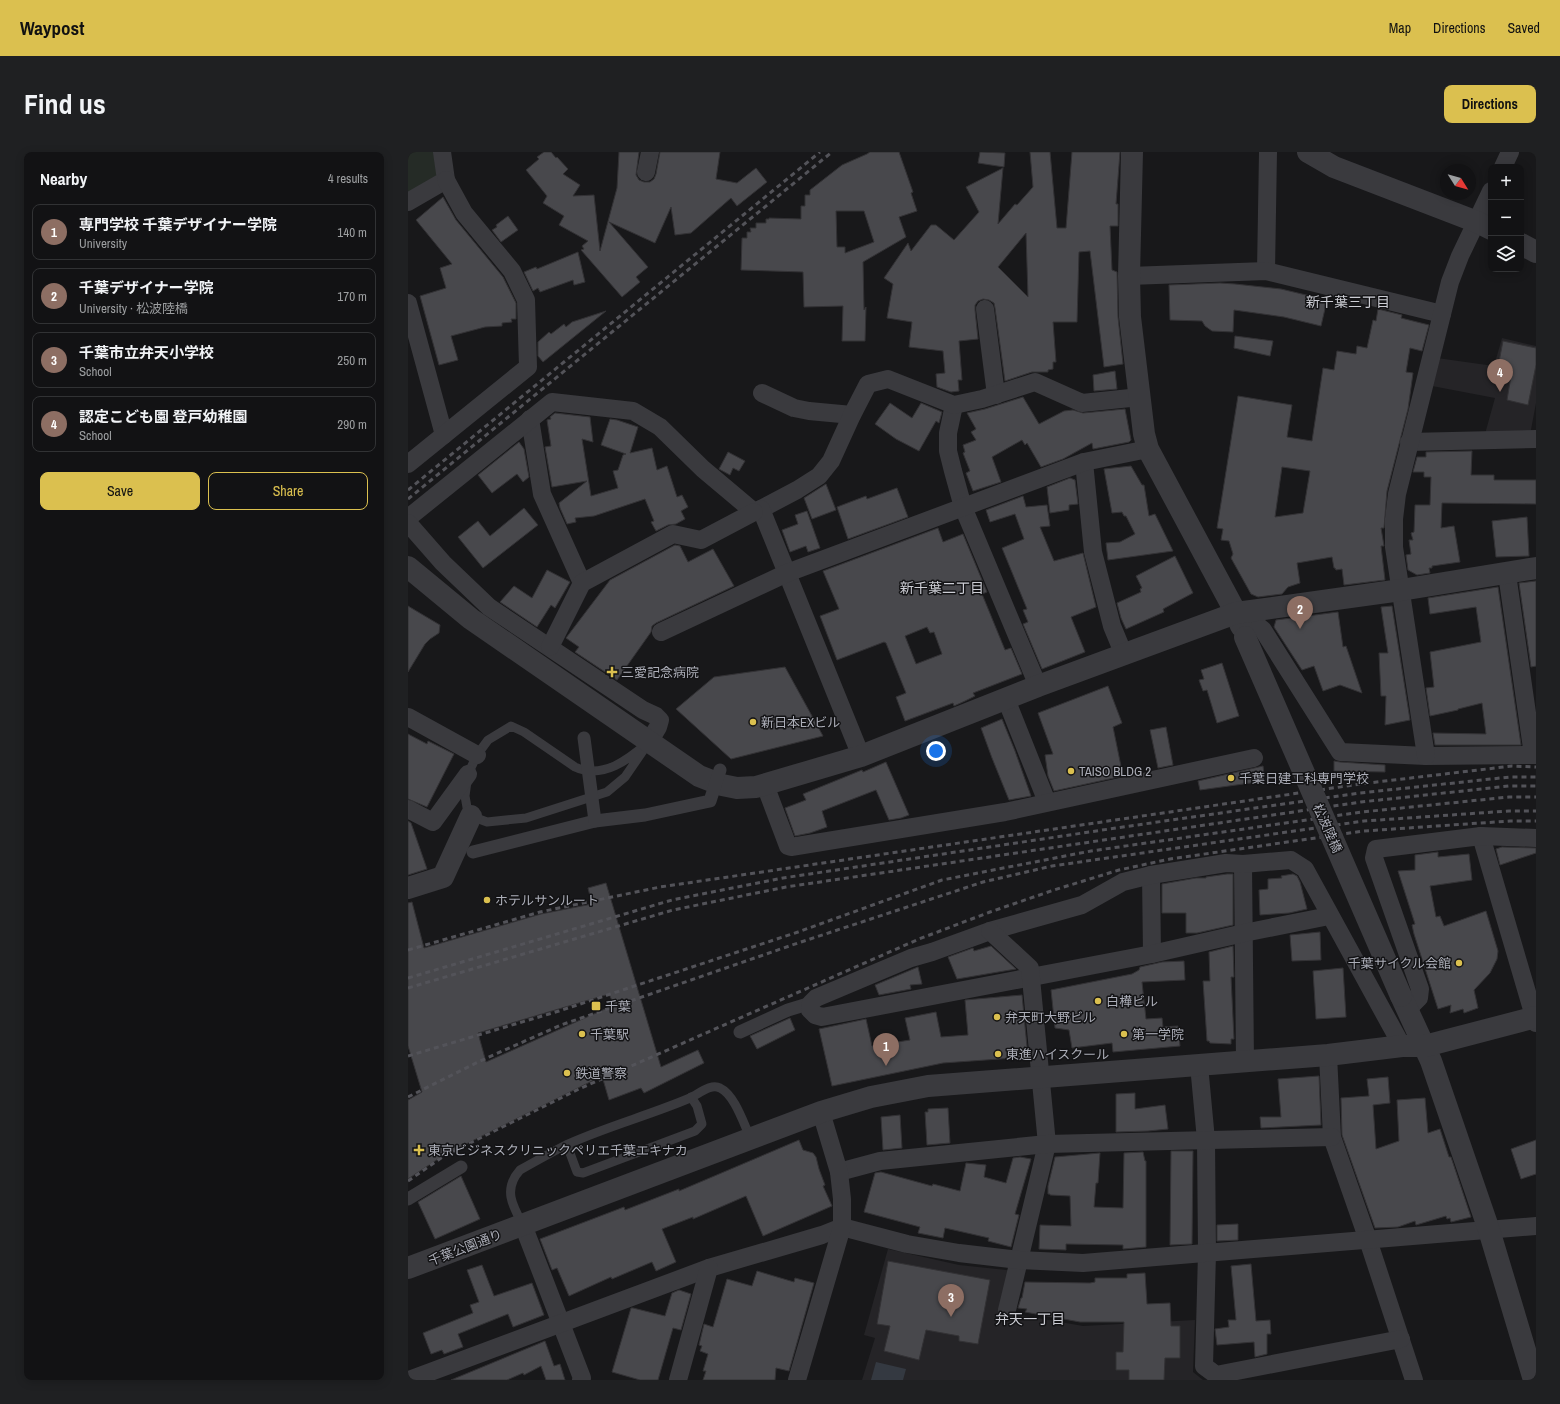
<!DOCTYPE html>
<html lang="en">
<head>
<meta charset="utf-8">
<style>
	body { margin:0; font-family:"Archivo Narrow","Noto Sans JP",sans-serif; background:#1f2022; color:#f1f3f6 }
	.controls { position:absolute; right:12px; top:12px; display:grid; overflow:hidden; border-radius:8px; box-shadow:0 2px 10px #0003 }
	.controls button { width:36px; height:36px; display:grid; place-items:center; padding:0; border:0; border-bottom:1px solid #313234; background:#121214; color:#f1f3f6; font:20px sans-serif }
	.compass { position:absolute; left:1032px; top:12px; width:36px; height:36px; border-radius:50%; background:#121214; box-shadow:0 2px 10px #0003; rotate:127deg }
	.you { position:absolute; left:528px; top:599px; width:14px; height:14px; margin:-10px; border:3px solid #fff; border-radius:50%; background:#1a73e8; box-shadow:0 0 0 6px #1a73e833 }
	.badge { display:grid; place-items:center; width:26px; height:26px; border-radius:50%; background:#dbc04f; color:#fff; font-size:13px; font-weight:700 }
	.pin { position:absolute; translate:-50% -33px; filter:drop-shadow(0 1px 2px #0008) }
	.pin::after { content:''; position:absolute; top:21px; width:14px; height:12px; background:inherit; clip-path:polygon(0 0,100% 0,50% 100%) }
	.list { margin:0; padding:0; list-style:none }
	h2 { display:flex; justify-content:space-between; align-items:center; height:52px; margin:0; padding:0 16px; font-size:17px }
	h2 small { font-size:13px; font-weight:400; color:#9c9ea0 }
	.list li { display:grid; grid-template-columns:26px 1fr auto; gap:12px; align-items:center; box-sizing:border-box; height:56px; margin:0 8px 8px; padding:0 8px; border:1px solid #313234; border-radius:8px }
	.list b { display:block; font-size:15px; white-space:nowrap }
	.list p { margin:0; font-size:13px; white-space:nowrap; color:#9c9ea0 }
	.list em { font-size:13px; font-style:normal; color:#9c9ea0 }
	.actions { display:flex; gap:8px; padding:12px 16px }
	.actions a { flex:1; padding:9px 0; border:1px solid #dbc04f; border-radius:8px; text-align:center; font-size:14px; color:#dbc04f }
	.actions .main { background:#dbc04f; color:#111 }
	.icon { flex:none; width:22px; height:22px; fill:none; stroke:currentColor; stroke-width:2; stroke-linecap:round; stroke-linejoin:round }
	.map { position:relative; flex:none; width:1128px; height:1228px; overflow:hidden; border-radius:8px }
	header { display:flex; align-items:center; gap:24px; box-sizing:border-box; height:56px; padding:0 20px; background:#dbc04f; color:#111 }
	header strong { font-size:19px }
	nav { display:flex; gap:22px; margin-inline-start:auto; font-size:14px }
	.intro { display:flex; align-items:center; justify-content:space-between; box-sizing:border-box; height:96px; padding:0 24px }
	h1 { margin:0; font-size:28px }
	.button { padding:10px 18px; border-radius:8px; background:#dbc04f; color:#111; font-size:14px; font-weight:700 }
	main { display:flex; gap:24px; padding:0 24px }
	aside { flex:1; background:#121214; border-radius:8px; box-shadow:0 2px 10px #0003 }
	.map>svg:first-child { display:block }
</style>
</head>
<body>
<header>
<strong>Waypost</strong>
<nav><a>Map</a><a>Directions</a><a>Saved</a></nav>
</header>
<div class="intro"><h1>Find us</h1><a class="button">Directions</a></div>
<main>
<aside>
<h2>Nearby<small>4 results</small></h2>
<ul class="list">
<li><span class="badge" style="background:#8d6e63">1</span><div><b>専門学校 千葉デザイナー学院</b><p>University</p></div><em>140 m</em></li>
<li><span class="badge" style="background:#8d6e63">2</span><div><b>千葉デザイナー学院</b><p>University · 松波陸橋</p></div><em>170 m</em></li>
<li><span class="badge" style="background:#8d6e63">3</span><div><b>千葉市立弁天小学校</b><p>School</p></div><em>250 m</em></li>
<li><span class="badge" style="background:#8d6e63">4</span><div><b>認定こども園 登戸幼稚園</b><p>School</p></div><em>290 m</em></li>
</ul>
<div class="actions"><a class="main">Save</a><a>Share</a></div>
</aside>
<div class="map">
<svg width="1128" height="1228" viewBox="0 0 1128 1228">
	<rect width="100%" height="100%" fill="#18181a"/>
	<g fill="#252427">
		<polygon points="1094,186 1128,194 1128,251 1122,283 1077,282 1087,246 1024,234 1029,206 1086,214"/>
		<polygon points="480,1097 551,1113 616,1120 607,1162 675,1174 787,1168 785,1220 795,1228 454,1228 467,1186 456,1183"/>
	</g>
	<polygon fill="#252b26" points="0,0 29,0 29,24 0,42"/>
	<polygon fill="#343941" points="468,1210 498,1217 495,1228 463,1228"/>
	<g fill="#48484c" stroke="#333235" fill-rule="evenodd">
		<polygon points="136,0 143,0 148,6 149,5 160,17 155,22 172,33 165,44 186,43 192,99 209,36 211,0 231,0 228,23 231,28 236,30 242,30 246,27 248,22 252,0 312,0 308,27 329,31 348,16 359,30 329,54 323,46 283,81 267,83 263,55 247,91 201,70 240,115 228,125 232,130 214,145 173,98 176,97 174,94 180,89 151,73 156,64 135,51 139,44 118,18 131,7 129,5"/>
		<path d="M462,0H491L505,40L503,41L509,59L491,65L498,85L455,110L456,158L458,155L457,189H434L435,154L396,155L395,120L333,118L334,86H339V80H343L342,76H348V71H358V67H361V66L393,67V54H397V43H402V38L434,13L459,2ZM428,59H456L466,90L437,101V95H429Z"/>
		<polygon points="572,0 597,1 596,15 570,11"/>
		<path d="M622,0H642L649,76H658L664,0H712L708,52H710V74H702L704,118L709,120L710,165L715,212L696,215L682,99L671,100L669,170H645L648,210H645V217L640,218V220H624L597,229L587,156L586,151L581,148L575,147L570,149L567,153V158L570,187L551,189L554,228H550L551,239L543,240L529,235L528,222L537,221L535,199L501,195L504,170L479,166L485,132L476,126L500,91L503,99L523,73H528L546,88L571,60L558,35L595,16L590,72L607,52L609,53L625,35ZM618,81L620,145L590,115Z"/>
		<polygon points="35,45 48,68 95,125 108,151 108,167 103,167 104,170 94,171 94,174 77,175 43,184 50,208 31,213 12,144 38,136 32,116 44,112 8,68"/>
		<polygon points="100,64 110,78 93,90 84,78 89,75 88,73"/>
		<polygon points="170,100 177,130 166,133 165,128 132,140 130,136 125,139 116,120 128,115 129,117"/>
		<polygon points="812,131 827,132 873,137 919,148 913,174 876,165 826,158 825,180 804,179 797,174 794,169 762,168 761,133"/>
		<path d="M970,157L994,163L993,166L1021,173L1014,199L1002,196L998,220L1005,221L1000,257L979,339L976,376H973L976,394H973L977,428L936,433L934,417L928,418L927,416H926L924,405L889,411L892,431L880,435L874,442L850,445L843,442L823,406L825,402L821,389L813,388L815,377L809,376L830,244L884,253L879,285L904,289L915,216L926,218L929,199L948,202L949,194L959,196L965,168L968,169ZM874,315L902,319L895,361L867,365Z"/>
		<polygon points="198,159 135,210 130,204 130,190 141,180 143,182 156,172 158,175 164,170"/>
		<polygon points="827,184 865,189 862,204 826,196"/>
		<polygon points="1095,189 1128,196 1128,213 1120,253 1099,248 1104,218 1090,215"/>
		<polygon points="707,219 709,237 686,239 685,223"/>
		<polygon points="615,245 631,272 656,259 665,258 675,261 717,257 723,288 721,290 685,297 684,291 655,307 633,315 619,291 617,293 614,288 584,305 593,330 565,339 558,321 562,319 555,301 557,300 555,293 568,288 563,280 568,277 559,261 577,257"/>
		<polygon points="482,251 504,266 513,251 534,260 531,271 528,269 511,299 488,287 467,272"/>
		<polygon points="147,261 182,265 185,290 174,287 183,344 210,336 205,319 210,318 215,303 218,302 193,293 202,267 209,268 230,275 222,301 244,296 249,318 259,314 269,345 274,343 280,355 273,359 277,367 268,372 260,373 248,379 243,370 246,369 237,347 186,364 167,366 168,370 159,372 152,356 151,351 179,329 144,335 137,295 143,294 139,268 143,267 142,265"/>
		<polygon points="111,290 116,297 121,325 115,330 109,322 84,341 70,323"/>
		<polygon points="1064,299 1063,323 1086,323 1086,328 1128,328 1128,352 1034,351 1033,376 1046,374 1052,410 1024,414 1024,416 1021,416 1022,421 1009,423 1000,418 998,403 1003,402 1001,388 1005,388 1003,381 1006,380 1007,353 1022,353 1023,325 1016,325 1016,320 1005,320 1009,305 1018,305 1018,300"/>
		<polygon points="320,300 337,309 331,319 325,316 322,323 311,317"/>
		<polygon points="723,314 734,333 736,333 741,364 747,362 765,399 700,408 698,391 712,390 727,382 718,364 716,364 714,360 704,361 696,317"/>
		<polygon points="662,326 667,328 670,352 661,353 661,358 642,361 639,335"/>
		<polygon points="418,332 428,358 404,367 396,346"/>
		<polygon points="489,336 500,365 440,387 429,355 458,344 459,347"/>
		<polygon points="615,344 618,355 639,353 642,374 632,375 646,409 675,401 688,455 663,465 677,500 634,517 615,472 620,470 615,458 619,457 594,396 616,387 607,362 582,370 578,358"/>
		<polygon points="116,356 130,373 75,416 50,385 70,369 82,384"/>
		<polygon points="399,359 412,396 400,400 398,394 382,400 374,378 390,372 387,363"/>
		<polygon points="1119,365 1121,404 1088,405 1084,369"/>
		<path d="M530,376L535,390L555,382L579,440L574,442L597,498L603,496L614,522L565,541L567,544L557,549L546,554L545,551L497,569L488,545L498,541L478,491L476,490L429,508L412,464L431,457L415,419ZM519,475L522,481L526,480L534,502L508,512L497,484Z"/>
		<polygon points="267,393 272,394 280,410 305,397 326,434 248,471 244,474 243,480 209,528 167,500 171,495 158,486 202,428"/>
		<polygon points="767,404 785,441 755,457 756,460 718,477 713,466 709,451 733,440 732,437 734,436 728,424"/>
		<polygon points="139,418 162,430 147,456 143,453 129,475 92,450 106,434 124,446"/>
		<polygon points="1128,429 1128,514 1123,515 1111,431"/>
		<polygon points="1090,435 1113,593 1027,593 1025,581 1078,582 1074,551 1050,557 1050,558 1022,564 1018,536 1026,535 1022,500 1073,490 1068,455 1022,462 1020,446"/>
		<polygon points="0,454 32,473 31,481 22,487 17,492 0,520"/>
		<polygon points="984,454 1002,568 977,573 978,544 973,544 971,501 980,501 973,455"/>
		<polygon points="930,460 935,495 938,494 954,541 932,533 915,539 906,514 894,518 866,475 868,468"/>
		<polygon points="814,511 831,564 809,571 799,538 795,539 791,528 796,527 793,518"/>
		<polygon points="377,515 415,584 323,607 268,557 306,525"/>
		<polygon points="700,534 714,571 705,575 715,624 646,639 640,624 637,603 645,602 630,561"/>
		<polygon points="594,567 607,599 623,644 601,648 584,606 573,576"/>
		<polygon points="758,575 765,613 750,616 742,578"/>
		<polygon points="0,582 19,592 20,589 46,602 19,655 0,647"/>
		<polygon points="926,609 932,610 977,613 977,620 926,619"/>
		<polygon points="478,610 501,663 493,666 481,668 468,638 414,659 419,675 402,681 387,684 377,656 398,648 395,642 454,618 455,620"/>
		<polygon points="855,614 857,629 792,638 790,629"/>
		<polygon points="0,669 3,671 19,717 0,723"/>
		<polygon points="1094,695 1128,696 1128,701 1092,713 1088,697"/>
		<polygon points="1030,700 1030,705 1061,702 1064,728 1022,734 1028,765 1032,764 1036,774 1078,759 1090,799 1089,807 1082,821 1066,838 1070,856 1056,861 1055,857 1042,861 1043,853 1030,857 1006,782 1004,773 1007,772 990,719 1007,718 1007,703"/>
		<polygon points="819,722 825,722 825,773 789,781 778,781 778,761 754,761 754,732 788,726 798,726 798,725"/>
		<polygon points="885,722 889,724 892,730 899,757 881,761 852,763 851,738 860,737 860,727 874,726 873,724"/>
		<path d="M198,731L253,915L290,898L296,911L236,941L233,936L201,948L194,924L36,1003L0,1027V948L14,940L0,894V751L4,750L16,796L133,762L184,752L180,736ZM201,842L206,853L78,910L70,881Z"/>
		<polygon points="912,780 913,808 884,809 882,783"/>
		<polygon points="583,794 608,817 549,827 540,805 565,796 566,799"/>
		<polygon points="825,794 826,825 823,825 826,887 823,887 823,892 802,891 801,889 799,889 795,829 802,829 801,800"/>
		<polygon points="776,809 777,828 734,830 738,867 754,866 755,875 770,874 772,894 705,900 704,891 664,896 661,878 647,876 643,838 724,822 731,818 732,815 754,810"/>
		<polygon points="510,815 514,832 502,833 503,837 471,843 467,833"/>
		<polygon points="935,816 938,865 908,867 905,819"/>
		<polygon points="614,843 620,905 535,911 424,934 411,877 458,867 464,894 477,892 502,888 497,866 528,860 533,885 560,883 557,848"/>
		<polygon points="382,866 387,878 349,897 342,884"/>
		<polygon points="911,924 913,973 853,976 852,965 873,965 870,927"/>
		<polygon points="980,925 982,951 965,953 968,997 991,989 989,948 1017,946 1020,981 1032,977 1041,1005 1043,1005 1063,1065 1043,1070 1042,1066 1039,1067 1038,1064 1008,1073 1007,1069 990,1075 967,1076 934,983 933,946 961,944 959,927"/>
		<polygon points="727,941 727,957 757,953 760,977 740,979 708,980 708,942"/>
		<polygon points="540,956 542,991 519,993 517,960 520,960 520,957"/>
		<polygon points="492,963 494,996 475,998 473,965"/>
		<polygon points="391,988 395,998 405,1001 408,1005 411,1017 417,1033 415,1034 424,1054 355,1084 338,1044 285,1067 285,1065 254,1077 268,1110 248,1119 244,1110 204,1127 203,1125 161,1144 149,1116 144,1118 132,1087 216,1055 217,1058 271,1037 271,1039"/>
		<polygon points="1128,988 1128,1022 1113,1027 1103,997"/>
		<polygon points="763,999 785,999 784,1092 762,1093"/>
		<polygon points="735,1000 737,1009 738,1009 738,1095 715,1097 715,1093 658,1092 658,1098 631,1097 632,1073 663,1074 662,1044 642,1043 642,1042 640,1042 640,1034 647,1005 692,1001 690,1031 688,1031 686,1055 715,1056 716,1001"/>
		<polygon points="612,1005 623,1007 607,1062 611,1063 603,1095 580,1089 581,1086 537,1076 535,1086 510,1081 512,1075 456,1060 467,1021 473,1020 524,1034 525,1032 552,1039 558,1011 578,1013 576,1025 598,1031 605,1006"/>
		<polygon points="53,1024 72,1067 27,1087 10,1050"/>
		<polygon points="830,1072 830,1088 809,1089 809,1073"/>
		<polygon points="480,1109 582,1128 570,1192 551,1189 551,1184 518,1178 511,1208 476,1199 482,1174 469,1172"/>
		<polygon points="843,1112 848,1169 862,1168 863,1182 859,1182 859,1202 847,1205 846,1190 809,1193 807,1177 821,1175 820,1168 828,1168 823,1114"/>
		<polygon points="74,1113 86,1144 124,1131 136,1163 105,1175 100,1162 50,1182 55,1195 36,1202 34,1198 23,1202 15,1181 65,1161 62,1153 71,1150 59,1118"/>
		<polygon points="349,1119 386,1130 387,1126 406,1131 381,1219 368,1216 367,1228 295,1228 298,1219 295,1219 300,1202 292,1199 294,1194 291,1193 296,1172 305,1175 319,1127 344,1134"/>
		<polygon points="737,1121 739,1152 762,1151 763,1174 772,1174 772,1206 757,1206 756,1228 721,1228 721,1218 708,1218 708,1200 715,1200 716,1170 672,1170 617,1160 619,1157 610,1156 613,1146 614,1146 617,1130 682,1131 687,1130 687,1126 719,1126 719,1122"/>
		<polygon points="271,1138 283,1142 273,1178 265,1176 250,1228 232,1228 204,1220 223,1156 225,1156 257,1164 264,1141"/>
		<polygon points="137,1189 146,1214 152,1212 157,1228 138,1228 133,1214 116,1223 115,1221 99,1228 43,1228"/>
	</g>
	<g fill="none" stroke-linecap="round" stroke-linejoin="round">
		<g stroke="#3a3a3e" stroke-width="9">
			<path d="M103,574L116,580L167,615C195,628 221,607 241,590L217,625L199,640L118,666L79,670L63,664L60,661L57,644L60,622L69,603L80,588Z"/>
			<polyline points="159,993 169,1020 175,1021 287,979 294,972 289,954 283,945"/>
			<path d="M115,1073C104,1053 95,1037 112,1018C128,1009 144,1000 160,992C200,974 242,963 282,946C291,942 303,931 312,936C327,943 336,973 343,987"/>
		</g>
		<g stroke="#3a3a3e" stroke-width="13">
			<polyline points="65,700 187,669"/>
			<polyline points="332,880 380,858 403,851"/>
			<polyline points="0,1047 53,1015"/>
		</g>
		<g stroke="#3a3a3e" stroke-width="18">
			<polyline points="1095,15 1102,0"/>
			<polyline points="238,20 242,0"/>
			<polyline points="0,50 38,28 34,0"/>
			<polyline points="858,119 860,0"/>
			<polyline points="721,124 858,119 1034,162"/>
			<polyline points="0,151 36,283"/>
			<polyline points="577,157 588,243"/>
			<polyline points="354,241 386,256 401,259 444,263"/>
			<polyline points="546,253 540,281 540,299 545,319 555,355 630,534"/>
			<polyline points="122,267 134,342 174,431"/>
			<polyline points="1001,290 1128,287"/>
			<polyline points="676,310 685,400 704,474 716,503"/>
			<polyline points="0,312 120,215 118,148 104,119 56,61 38,28"/>
			<polyline points="353,357 389,338 411,324 423,309 444,263 460,232 480,227 546,253 574,247 627,230 674,251 732,245"/>
			<polyline points="0,366 144,250 225,259 252,275 295,317 346,360 353,357 453,604"/>
			<polyline points="0,371 35,411 81,455 235,558 248,564 252,568 250,575 241,590"/>
			<polyline points="1099,422 1125,603"/>
			<polyline points="828,461 844,469 855,478 932,600 1018,604 1128,603"/>
			<polyline points="253,480 379,421 676,310 740,297"/>
			<polyline points="142,495 174,431 265,382 293,388 346,360"/>
			<polyline points="598,547 639,650"/>
			<polyline points="0,565 69,603"/>
			<polyline points="1018,604 986,395 986,367 989,342 1042,130 1052,104 1083,39"/>
			<polyline points="357,633 380,694 383,695 597,660 846,606"/>
			<polyline points="0,657 25,670 60,622"/>
			<polyline points="1073,684 1128,871"/>
			<polyline points="835,712 837,910"/>
			<polyline points="743,723 744,802"/>
			<polyline points="921,764 836,781 744,802 414,865 407,863 402,858 403,851 408,846 503,806 524,800 582,779 674,753 715,730 743,723 818,711 835,712 883,708 897,717 994,894"/>
			<polyline points="582,779 622,816 639,992 599,1158"/>
			<polyline points="999,858 1011,846 1012,837 966,706 968,697 1073,684 1128,686"/>
			<polyline points="920,903 924,985 960,1088 1006,1228"/>
			<polyline points="791,913 798,988 799,1101 796,1214 808,1223 993,1187"/>
			<polyline points="431,1020 472,1009 639,992 924,985"/>
			<polyline points="115,1073 174,1226 173,1228"/>
			<polyline points="1,1228 301,1116 414,1083 434,1075 499,1092 551,1101 611,1108 675,1111 1128,1074"/>
			<polyline points="270,1228 301,1116"/>
			<polyline points="389,1228 434,1075 434,1047 431,1020 413,960"/>
		</g>
		<g stroke="#3a3a3e" stroke-width="22">
			<polyline points="724,0 721,124 722,165 736,282 740,297 828,461 833,474"/>
			<polyline points="900,0 926,15 1069,70 1083,77"/>
			<polyline points="1113,92 1128,100"/>
			<polyline points="0,415 63,467 291,624 314,633 329,636 348,635 399,620 453,604 630,534 828,461 993,438 1128,416"/>
			<polyline points="0,736 35,725 63,664"/>
			<polyline points="993,844 1023,909 1081,1078 1126,1228"/>
			<polyline points="0,1116 413,960 463,945 520,934 920,903 994,894 1017,894 1128,865"/>
		</g>
		<g stroke="#535359" stroke-width="3" stroke-dasharray="5 4" stroke-linecap="butt">
			<polyline points="0,338 412,0"/>
			<polyline points="0,347 424,0"/>
			<polyline points="0,798 132,760 252,735 952,632 1104,614 1128,615"/>
			<polyline points="0,826 264,748 375,726 708,676 952,641 1102,625 1128,625"/>
			<polyline points="0,836 265,758 378,735 953,650 1101,634 1128,634"/>
			<polyline points="0,904 151,859 390,780 534,728 683,699 954,660 1101,645 1128,645"/>
			<polyline points="0,945 72,909 153,873 390,791 575,730 644,714 956,669 1101,659 1128,659"/>
			<polyline points="0,1029 36,1004 171,937 511,787 582,760 646,738 711,718 762,707 956,679 1102,669 1128,669"/>
		</g>
		<polyline stroke="#3a3a3e" stroke-width="13" points="176,586 187,669 237,663 302,649 312,618"/>
		<polyline stroke="#3a3a3e" stroke-width="22" points="837,485 993,844"/>
	</g>
	<g fill="#dbc04f" stroke="#131315" stroke-width="1.5">
		<path d="M202 514h4v4h4v4h-4v4h-4v-4h-4v-4h4z"/>
		<circle cx="345" cy="570" r="4"/>
		<circle cx="663" cy="619" r="4"/>
		<circle cx="823" cy="626" r="4"/>
		<circle cx="79" cy="748" r="4"/>
		<circle cx="1051" cy="811" r="4"/>
		<circle cx="690" cy="849" r="4"/>
		<rect x="183" y="849" width="10" height="10" rx="2"/>
		<circle cx="589" cy="865" r="4"/>
		<circle cx="174" cy="882" r="4"/>
		<circle cx="716" cy="882" r="4"/>
		<circle cx="590" cy="902" r="4"/>
		<circle cx="159" cy="921" r="4"/>
		<path d="M9 992h4v4h4v4h-4v4h-4v-4h-4v-4h4z"/>
	</g>
	<g text-anchor="middle" stroke-width="3" stroke-linejoin="round" paint-order="stroke">
		<g font-size="13" fill="#acaeb8" stroke="#131315" text-anchor="start">
			<text x="213" y="525">三愛記念病院</text>
			<text x="353" y="575">新日本EXビル</text>
			<text x="671" y="624">TAISO BLDG 2</text>
			<text x="831" y="631">千葉日建工科専門学校</text>
			<text x="87" y="753">ホテルサンルート</text>
			<text x="1043" y="816" text-anchor="end">千葉サイクル会館</text>
			<text x="698" y="854">白樺ビル</text>
			<text x="197" y="859">千葉</text>
			<text x="597" y="870">弁天町大野ビル</text>
			<text x="182" y="887">千葉駅</text>
			<text x="724" y="887">第一学院</text>
			<text x="598" y="907">東進ハイスクール</text>
			<text x="167" y="926">鉄道警察</text>
			<text x="20" y="1003">東京ビジネスクリニックペリエ千葉エキナカ</text>
		</g>
		<g font-size="13" fill="#acaeb8" stroke="#131315">
			<text transform="translate(920 676) rotate(66)" y="5">松波陸橋</text>
			<text transform="translate(57 1095) rotate(-21)" y="5">千葉公園通り</text>
		</g>
		<g font-size="14" fill="#cccdd4" stroke="#131315">
			<text x="940" y="155">新千葉三丁目</text>
			<text x="534" y="441">新千葉二丁目</text>
			<text x="622" y="1172">弁天一丁目</text>
		</g>
	</g>
</svg>
<div class="controls">
<button>+</button>
<button>−</button>
<button><svg class="icon" aria-label="layers" viewBox="0 0 24 24"><path d="M12 4l9 5-9 5-9-5zM3 14l9 5 9-5"/></svg></button>
</div>
<svg class="compass" viewBox="-18 -18 36 36"><path d="M0-13l5 13h-10z" fill="#e53935"/><path d="M0 13l5-13h-10z" fill="#9c9ea0"/></svg>
<div class="you"></div>
<div class="pin badge" style="left:478px;top:914px;background:#8d6e63">1</div>
<div class="pin badge" style="left:892px;top:477px;background:#8d6e63">2</div>
<div class="pin badge" style="left:543px;top:1165px;background:#8d6e63">3</div>
<div class="pin badge" style="left:1092px;top:240px;background:#8d6e63">4</div>
</div>
</main>
</body>
</html>
